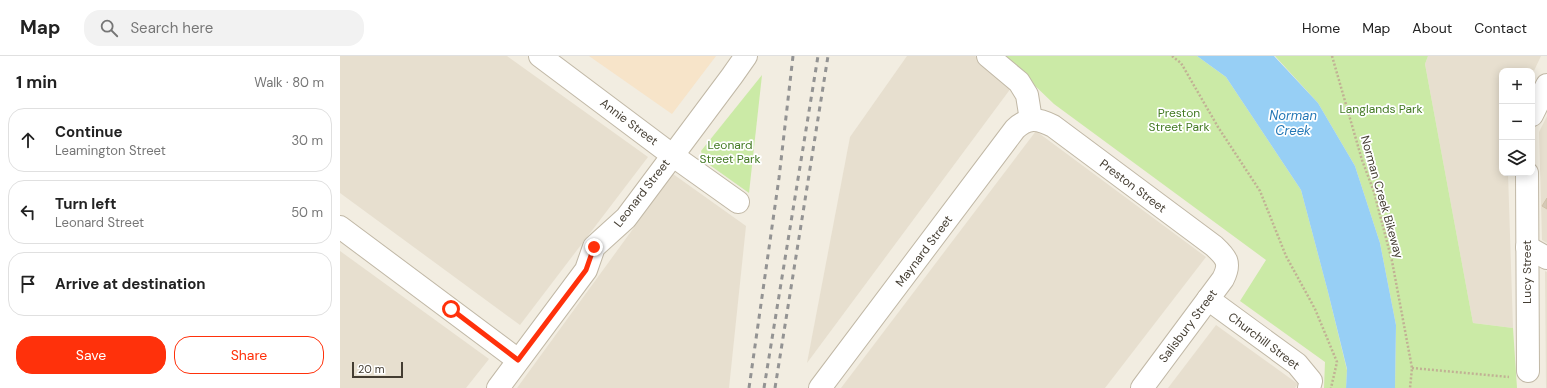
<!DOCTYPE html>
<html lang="en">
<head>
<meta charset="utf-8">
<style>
	body { margin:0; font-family:"DM Sans",sans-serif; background:#f2f2f2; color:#222 }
	.controls { position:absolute; right:12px; top:12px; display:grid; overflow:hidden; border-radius:8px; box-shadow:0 2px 10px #0003 }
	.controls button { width:36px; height:36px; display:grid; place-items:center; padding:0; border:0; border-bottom:1px solid #e0e0e0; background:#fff; color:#222; font:20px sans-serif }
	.scale { position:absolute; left:12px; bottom:10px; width:51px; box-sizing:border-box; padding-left:4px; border:2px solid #443d32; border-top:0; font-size:11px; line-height:14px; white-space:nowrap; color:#443d32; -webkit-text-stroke:3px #fff; paint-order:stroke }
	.stop { position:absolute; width:12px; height:12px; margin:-9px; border:3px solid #ff310b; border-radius:50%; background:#fff }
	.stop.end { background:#ff310b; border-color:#fff; box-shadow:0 1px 4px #0008 }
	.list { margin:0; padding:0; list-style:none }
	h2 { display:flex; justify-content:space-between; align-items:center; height:52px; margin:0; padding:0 16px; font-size:17px }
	h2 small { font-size:13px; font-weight:400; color:#767676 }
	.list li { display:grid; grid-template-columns:26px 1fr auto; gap:12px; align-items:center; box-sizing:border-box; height:64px; margin:0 8px 8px; padding:0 8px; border:1px solid #e0e0e0; border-radius:16px }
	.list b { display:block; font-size:15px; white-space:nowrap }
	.list p { margin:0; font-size:13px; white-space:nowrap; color:#767676 }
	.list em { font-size:13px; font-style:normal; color:#767676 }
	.actions { display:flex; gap:8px; padding:12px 16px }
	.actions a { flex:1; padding:9px 0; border:1px solid #ff310b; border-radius:16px; text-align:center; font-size:14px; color:#ff310b }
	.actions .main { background:#ff310b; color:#fff }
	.icon { flex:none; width:22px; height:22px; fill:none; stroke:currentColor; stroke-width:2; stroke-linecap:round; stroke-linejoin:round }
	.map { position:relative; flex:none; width:1207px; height:332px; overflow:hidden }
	header { display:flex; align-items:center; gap:24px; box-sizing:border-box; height:56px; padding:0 20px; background:#fff; border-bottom:1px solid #e0e0e0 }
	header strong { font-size:19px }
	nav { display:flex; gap:22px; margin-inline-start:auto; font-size:14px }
	.search { width:280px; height:36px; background:#f2f2f2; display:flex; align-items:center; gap:10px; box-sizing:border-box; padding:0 14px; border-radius:16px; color:#767676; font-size:15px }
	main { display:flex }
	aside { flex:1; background:#fff }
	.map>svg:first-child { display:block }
</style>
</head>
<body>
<header>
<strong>Map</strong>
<div class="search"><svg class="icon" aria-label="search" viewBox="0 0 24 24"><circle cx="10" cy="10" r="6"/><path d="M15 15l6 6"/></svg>Search here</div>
<nav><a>Home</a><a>Map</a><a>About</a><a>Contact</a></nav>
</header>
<main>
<aside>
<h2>1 min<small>Walk · 80 m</small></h2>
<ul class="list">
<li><svg class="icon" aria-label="ahead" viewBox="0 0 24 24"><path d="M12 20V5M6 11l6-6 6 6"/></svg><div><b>Continue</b><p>Leamington Street</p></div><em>30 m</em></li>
<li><svg class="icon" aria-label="left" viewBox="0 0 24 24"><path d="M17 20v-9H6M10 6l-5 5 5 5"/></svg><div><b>Turn left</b><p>Leonard Street</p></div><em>50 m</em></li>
<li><svg class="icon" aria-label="arrive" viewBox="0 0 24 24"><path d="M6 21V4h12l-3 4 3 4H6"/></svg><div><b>Arrive at destination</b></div></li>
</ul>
<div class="actions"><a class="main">Save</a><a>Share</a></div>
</aside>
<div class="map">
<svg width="1207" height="332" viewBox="0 0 1207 332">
	<rect width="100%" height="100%" fill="#f2ede1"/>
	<g fill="#e7dfcf">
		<polygon points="0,0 167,0 308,101 180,269 0,137"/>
		<polygon points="567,0 635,0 674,28 467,307 510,81"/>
		<polygon points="1088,0 1201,0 1192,19 1192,15 1162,15 1162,117 1168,117 1173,272 1133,267 1085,8"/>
		<polygon points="1207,60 1207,187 1202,184 1199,76"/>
		<polygon points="696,75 866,201 765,332 501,332"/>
		<polygon points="333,118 406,170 389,332 177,332"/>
		<polygon points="0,195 149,303 126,332 0,332"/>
		<polygon points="1205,215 1207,216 1207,332 1206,332"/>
		<polygon points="876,269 958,328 955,332 828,332"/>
	</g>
	<polygon fill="#f7e4c9" points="249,0 376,0 332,58"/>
	<g fill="#cbeaa6">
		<polygon points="664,0 857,0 886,21 961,134 988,236 1007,314 1006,332 984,332 985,306 900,245 926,204 714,48"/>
		<polygon points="935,0 1088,0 1085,8 1133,267 1173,272 1177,332 1055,332 1056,269 1040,187 1015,110 978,47"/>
		<polygon points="422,19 409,137 364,105 361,95"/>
	</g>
	<polygon fill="#97cff5" points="857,0 934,0 978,47 1015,110 1040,187 1056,269 1055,332 1006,332 1007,313 988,236 961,134 886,21"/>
	<polygon fill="#d4c9b6" stroke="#d0c1a9" points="1207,142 1207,153 1202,150"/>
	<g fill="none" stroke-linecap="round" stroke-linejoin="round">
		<defs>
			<g id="minor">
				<polyline points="200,0 332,99 398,146"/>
				<polyline points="648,0 679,26 687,39 691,64"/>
				<polyline points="1192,59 1207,29"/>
				<polyline points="1187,117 1188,315"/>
				<polyline points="0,171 178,304"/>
				<polyline points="1187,191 1207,202"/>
				<polyline points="868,243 957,308 971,325 969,332"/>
				<polyline points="158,332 246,214 254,191 286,162 392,20 406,0"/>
				<path d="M480,332L675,73C688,61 697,62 713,70L874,190C887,202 891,207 883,223L802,332"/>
			</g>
		</defs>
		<use href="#minor" stroke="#c1b8a6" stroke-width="24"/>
		<g stroke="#c1b194" stroke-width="2.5" stroke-dasharray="2 2" stroke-linecap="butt">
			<polyline points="832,0 841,7 878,71 920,135 946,200 975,253 997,306 991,332"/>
			<polyline points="992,0 1022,104 1034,136 1052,205 1072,312 1070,332"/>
			<polyline points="1072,312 1169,321"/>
		</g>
		<use href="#minor" stroke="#fff" stroke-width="22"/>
		<g stroke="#939393" stroke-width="3" stroke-dasharray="5 5" stroke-linecap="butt">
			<polyline points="409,332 439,122 453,0"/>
			<polyline points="424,332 478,0"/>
			<polyline points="435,332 488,0"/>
		</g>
	</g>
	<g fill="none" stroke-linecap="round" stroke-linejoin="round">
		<polyline stroke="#ff310b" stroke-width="5" points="111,253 178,304 246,214 254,191"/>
	</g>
	<g text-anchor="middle" stroke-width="3.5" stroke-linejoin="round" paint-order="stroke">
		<g font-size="12" fill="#427922" stroke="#fff">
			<text x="1041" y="57">Langlands Park</text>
			<text x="839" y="61">Preston<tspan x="839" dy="14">Street Park</tspan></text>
			<text x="390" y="93">Leonard<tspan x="390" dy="14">Street Park</tspan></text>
		</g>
		<g font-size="12" fill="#443d32" stroke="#fff">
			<text transform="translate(289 66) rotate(37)" y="4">Annie Street</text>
			<text transform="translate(793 130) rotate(37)" y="4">Preston Street</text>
			<text transform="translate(302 137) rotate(-52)" y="4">Leonard Street</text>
			<text transform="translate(1042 141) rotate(74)" y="4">Norman Creek Bikeway</text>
			<text transform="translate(584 195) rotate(-53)" y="4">Maynard Street</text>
			<text transform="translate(1187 216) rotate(-90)" y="4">Lucy Street</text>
			<text transform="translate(848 270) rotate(-53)" y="4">Salisbury Street</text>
			<text transform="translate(924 285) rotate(37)" y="4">Churchill Street</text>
		</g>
		<g font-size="13" font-style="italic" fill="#2478b6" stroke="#fff">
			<text x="953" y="64">Norman<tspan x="953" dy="15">Creek</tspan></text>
		</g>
	</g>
</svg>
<div class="controls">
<button>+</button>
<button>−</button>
<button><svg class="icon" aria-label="layers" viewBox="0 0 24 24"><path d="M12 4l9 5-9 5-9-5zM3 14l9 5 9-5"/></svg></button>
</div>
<div class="scale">20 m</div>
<div class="stop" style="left:111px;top:253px"></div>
<div class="stop end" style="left:254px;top:191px"></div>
</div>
</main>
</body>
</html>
